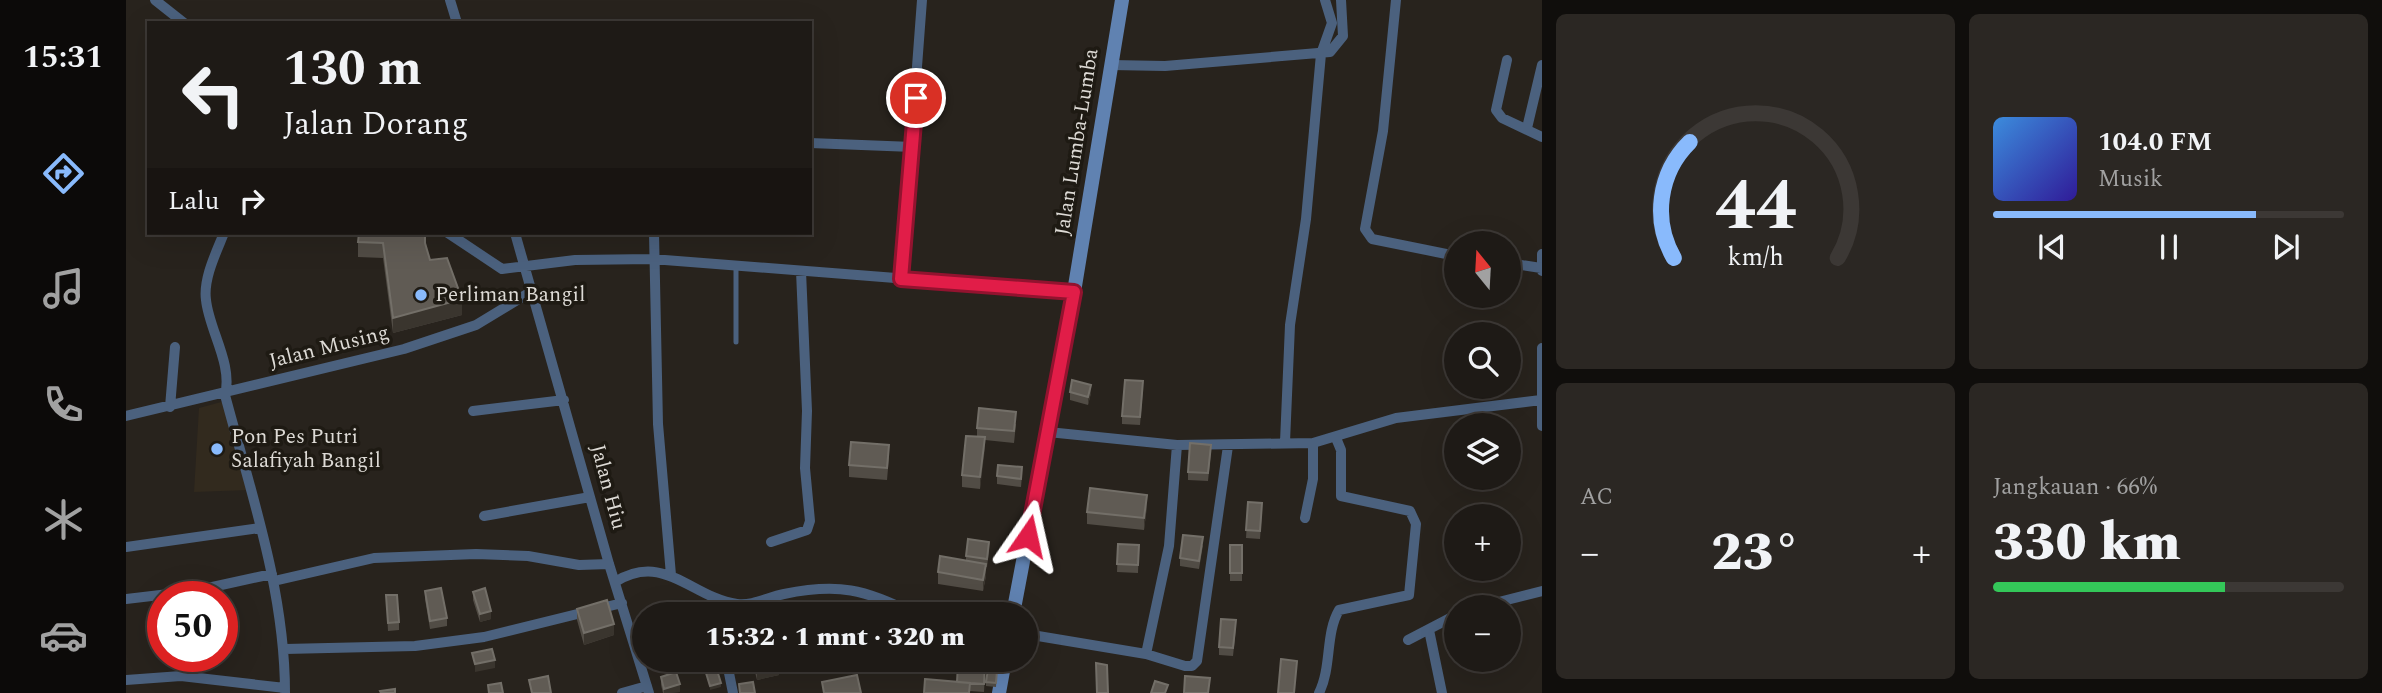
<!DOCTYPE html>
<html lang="id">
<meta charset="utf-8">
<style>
:root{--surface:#1e1a16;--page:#2b2723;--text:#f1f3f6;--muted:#a1a1a1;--line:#3c3835;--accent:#89bafc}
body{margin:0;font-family:Spectral,serif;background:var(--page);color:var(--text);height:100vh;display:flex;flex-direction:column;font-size:26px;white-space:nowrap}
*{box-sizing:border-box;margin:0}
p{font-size:23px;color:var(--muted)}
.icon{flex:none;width:38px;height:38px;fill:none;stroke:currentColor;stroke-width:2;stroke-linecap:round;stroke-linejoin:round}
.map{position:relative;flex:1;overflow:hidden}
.side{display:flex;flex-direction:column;gap:14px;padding:14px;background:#100e0c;width:840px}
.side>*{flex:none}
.top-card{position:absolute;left:21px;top:21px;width:665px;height:214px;border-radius:0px;box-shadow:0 7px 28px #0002,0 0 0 2px var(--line);background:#1e1a16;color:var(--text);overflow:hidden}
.needle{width:46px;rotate:342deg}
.controls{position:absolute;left:1318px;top:231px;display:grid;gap:14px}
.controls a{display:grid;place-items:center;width:77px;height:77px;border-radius:50%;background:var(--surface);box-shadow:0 7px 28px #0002,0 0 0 2px var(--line);font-size:35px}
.speed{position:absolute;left:21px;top:581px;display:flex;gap:14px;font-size:35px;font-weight:700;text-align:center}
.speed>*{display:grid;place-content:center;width:91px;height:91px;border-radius:50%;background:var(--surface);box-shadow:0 7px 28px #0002,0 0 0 2px var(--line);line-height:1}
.speed .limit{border:10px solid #d22;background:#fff;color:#111}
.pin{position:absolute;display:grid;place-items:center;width:60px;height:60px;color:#fff;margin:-30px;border:4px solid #fff;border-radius:50%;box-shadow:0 2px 7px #0007}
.me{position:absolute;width:77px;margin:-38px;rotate:11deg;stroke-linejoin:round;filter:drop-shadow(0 0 5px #0008)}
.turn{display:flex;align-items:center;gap:24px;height:147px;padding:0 21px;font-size:32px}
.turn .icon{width:91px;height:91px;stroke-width:2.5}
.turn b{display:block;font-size:49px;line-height:60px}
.then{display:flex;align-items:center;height:66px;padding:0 21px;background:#0003;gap:14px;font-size:26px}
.big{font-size:52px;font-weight:800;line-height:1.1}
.side .tile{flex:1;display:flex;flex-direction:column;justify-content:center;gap:10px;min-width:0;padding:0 24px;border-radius:10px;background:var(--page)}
.side .dial{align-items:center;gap:0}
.dial svg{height:182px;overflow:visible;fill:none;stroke:var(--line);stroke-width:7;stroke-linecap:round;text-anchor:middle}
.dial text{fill:var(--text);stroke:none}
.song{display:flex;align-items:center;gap:21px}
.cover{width:84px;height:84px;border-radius:10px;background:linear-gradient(135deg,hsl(210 70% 55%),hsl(250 70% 35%))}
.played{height:7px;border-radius:4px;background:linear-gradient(90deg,var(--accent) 75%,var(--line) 75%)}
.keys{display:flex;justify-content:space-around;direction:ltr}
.heat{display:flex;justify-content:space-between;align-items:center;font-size:38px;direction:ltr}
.charge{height:10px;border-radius:5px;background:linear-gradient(90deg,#34c759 66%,var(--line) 0)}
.side .tiles{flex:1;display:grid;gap:14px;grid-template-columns:repeat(2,1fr)}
.trip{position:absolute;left:506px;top:602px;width:406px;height:70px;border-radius:35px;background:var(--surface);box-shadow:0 7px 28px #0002,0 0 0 2px var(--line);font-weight:800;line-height:70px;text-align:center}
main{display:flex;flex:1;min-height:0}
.tab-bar{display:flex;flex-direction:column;width:126px;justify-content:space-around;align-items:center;background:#0c0a09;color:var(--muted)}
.tab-bar .icon{width:49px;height:49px}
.tab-bar .selected{color:var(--accent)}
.tab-bar b{font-size:32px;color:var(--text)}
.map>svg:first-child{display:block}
.built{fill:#322a1e}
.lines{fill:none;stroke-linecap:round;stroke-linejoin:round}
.service{stroke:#4b617e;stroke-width:5}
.minor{stroke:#4b617e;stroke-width:10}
.secondary{stroke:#6082b1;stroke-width:14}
.wall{fill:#514c45}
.shaded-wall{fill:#3a352e}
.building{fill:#605b54;stroke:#736f68;stroke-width:2}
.route-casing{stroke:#92132f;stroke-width:18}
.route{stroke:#e11d48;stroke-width:12}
.poi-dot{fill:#89bafc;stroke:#1e1a13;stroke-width:2.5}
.labels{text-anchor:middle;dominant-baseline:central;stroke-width:7;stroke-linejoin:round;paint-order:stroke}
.street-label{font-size:21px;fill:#dddad5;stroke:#1e1a13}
.poi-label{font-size:21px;fill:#dddad5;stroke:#1e1a13;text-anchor:start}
</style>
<main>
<nav class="tab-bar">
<b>15:31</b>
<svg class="icon selected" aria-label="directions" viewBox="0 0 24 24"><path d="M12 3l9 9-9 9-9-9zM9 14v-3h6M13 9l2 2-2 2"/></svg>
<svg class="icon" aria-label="music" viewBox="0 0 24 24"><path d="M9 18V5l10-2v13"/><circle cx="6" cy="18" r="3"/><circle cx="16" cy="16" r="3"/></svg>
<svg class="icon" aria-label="phone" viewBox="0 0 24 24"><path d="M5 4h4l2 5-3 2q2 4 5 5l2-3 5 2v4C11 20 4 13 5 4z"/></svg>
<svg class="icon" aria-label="climate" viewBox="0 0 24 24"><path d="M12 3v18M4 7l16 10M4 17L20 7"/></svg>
<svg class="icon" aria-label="car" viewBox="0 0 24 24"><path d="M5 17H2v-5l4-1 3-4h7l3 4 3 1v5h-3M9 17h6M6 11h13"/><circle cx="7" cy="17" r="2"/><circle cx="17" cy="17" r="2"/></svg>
</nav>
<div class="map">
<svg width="1416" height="693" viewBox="0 0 1416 693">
<rect width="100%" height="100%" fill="#28231d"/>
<path class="built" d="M99,401L123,490L68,492L73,408Z"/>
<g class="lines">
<path class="service" d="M610,342V266"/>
<path class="minor" d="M29,0L58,23
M324,0L331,23
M1270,0L1257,131L1239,229L1246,239L1330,256
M1381,60L1370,110L1376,118L1416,137
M985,65L1039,66L1204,52L1217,36L1215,0
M1401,128L1416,65
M684,143L787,147
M98,233C90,253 77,279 80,300C83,330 107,364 99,395C125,493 159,591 159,693
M322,233L376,269L449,260L526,259L948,292
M389,233L483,564L523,693
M528,233L532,424L545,575
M1416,254V271
M1382,263L1415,268
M775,280L796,0
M1416,348V426
M44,407L49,347
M347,411L438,400
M0,416L278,349L350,325L406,291
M922,432L1051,445L1187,443L1270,418L1415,400
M1159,442L1164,325L1180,219L1195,54L1206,23L1199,0
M358,516L464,497
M1179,518L1187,479V443
M645,542L681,530L684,521L679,468L681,411L675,271
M0,547L134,528
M148,581L248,558L350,554L402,556L453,565L483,564
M489,582C538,551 566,598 611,604C627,606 642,597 658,594C712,583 739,589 788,614
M0,599L68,591L146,574
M1353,607L1416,591
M1303,630L1316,693
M900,634L1020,654L1059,666H1066L1071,661L1102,446
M1282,640L1330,615
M159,649L289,646L358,637L496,603
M1020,654L1043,546L1051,445
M602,668L607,693
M0,680L55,676L159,688
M496,693L521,686
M1193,693C1206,667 1199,634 1213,610L1283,595L1290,524L1284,511L1215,496V450L1210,438"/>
<path class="secondary" d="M887,614L948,292L996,0
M873,693L879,660"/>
</g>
<path class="wall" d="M232,242L299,243L304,260L336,315L267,333L257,258L232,257Z
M1017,389L1014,425L996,424V416Z
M944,392L965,393L962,405L944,400Z
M890,424L888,443L859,440L854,489L836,487V475L851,437V428Z
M1085,452L1082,481L1062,480V472Z
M763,457L761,480L723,477V465Z
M896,475L895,487L871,484V476Z
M1122,502L1136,511L1134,539L1120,538Z
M1021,506L1018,530L961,524V512Z
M992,544L1013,545L1012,573L991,572Z
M1077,545L1073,569L1054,566V558Z
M1104,545H1116V581H1104Z
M863,550L861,567H860V576L857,591L812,584V572L840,561V556Z
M299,591L321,618V626L304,629L299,599Z
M347,592L365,619L354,622L347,600Z
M260,595L273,622V630L262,631Z
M451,609L488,635L458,645L451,620Z
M1110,628L1107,656L1093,655V647Z
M626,660H651L653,675L631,680Z
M793,660H819L818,667L793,664Z
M871,670L870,687L860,686V682Z
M859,673L858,692L844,691V693L831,682Z
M535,677L554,692L537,693L535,685Z"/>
<path class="shaded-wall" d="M336,299V315L267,333V318Z
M965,385V393L962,405V397Z
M859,437V449L854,489V477Z
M1021,495V506L1018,530V518Z
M860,564V576L857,591V580Z
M365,611V619L354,622V614Z
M488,624V635L458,645V633Z
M369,660V668L349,672V664Z
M653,667V675L631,680V672Z
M595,683V687L584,690V686Z
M554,684V692L538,693V689Z"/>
<path class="building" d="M233,233H299V243L304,260L321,258L336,299L267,318L257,243L232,242Z
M946,380L965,385L962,397L944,392Z
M999,380L1017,381L1014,417L996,416Z
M853,408L890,412L888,431L851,428Z
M840,436L859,437L854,477L836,475Z
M725,442L763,445L761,468L723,465Z
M1064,443L1085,445L1082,473L1062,472Z
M872,465L896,467L895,479L871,476Z
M964,488L1021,495L1018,518L961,512Z
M1122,502L1136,503L1134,531L1120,530Z
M1057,535L1077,537L1073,561L1054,558Z
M842,539L863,542L861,559L840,556Z
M992,544L1013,545L1012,565L991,564Z
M1104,545H1116V573H1104Z
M814,556L860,564L857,580L812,572Z
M315,588L321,618L304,621L299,591Z
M359,588L365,611L354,614L347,592Z
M260,595H271L273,622L262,623Z
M481,600L488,624L458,633L451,609Z
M580,603L583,614H571L569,605Z
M1095,619L1110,620L1107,648L1093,647Z
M366,649L369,660L349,664L346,653Z
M1155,659L1171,661L1168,693H1152Z
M628,660H651L653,667L631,672Z
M832,663L859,665L858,684L831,682Z
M970,663L981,665L982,693H971Z
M862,669L871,670L870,683L860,682Z
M591,670L595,683L584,686L580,673Z
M550,672L554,684L538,689L535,677Z
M731,675L735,693H698L696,682Z
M422,676L425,693H406L403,680Z
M1059,676L1084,678L1082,693H1058Z
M799,679L844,683L843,693H798Z
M1029,681L1042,685L1039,693H1025Z
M627,682L629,693H614L613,684Z
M375,683L377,693H363L362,685Z
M269,689V693H255L254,691Z"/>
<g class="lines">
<g class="route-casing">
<path id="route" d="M790,98L775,279L948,292L902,536"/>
</g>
<use href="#route" class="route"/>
</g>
<g class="poi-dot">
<circle cx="295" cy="295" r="7"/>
<circle cx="91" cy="449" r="7"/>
</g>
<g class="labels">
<g class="street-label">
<text transform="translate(951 142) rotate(-81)">Jalan Lumba-Lumba</text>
<text transform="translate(203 347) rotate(-14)">Jalan Musing</text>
<text transform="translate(482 487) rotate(75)">Jalan Hiu</text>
</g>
<g class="poi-label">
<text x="309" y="295">Perliman Bangil</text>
<text x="105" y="437">Pon Pes Putri<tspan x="105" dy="24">Salafiyah Bangil</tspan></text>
</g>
</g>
</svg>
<div class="controls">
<a><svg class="needle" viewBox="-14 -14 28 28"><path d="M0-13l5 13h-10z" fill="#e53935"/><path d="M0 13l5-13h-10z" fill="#a1a1a1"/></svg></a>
<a><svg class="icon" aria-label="search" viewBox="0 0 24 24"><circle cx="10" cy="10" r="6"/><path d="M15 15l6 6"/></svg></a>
<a><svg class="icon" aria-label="layers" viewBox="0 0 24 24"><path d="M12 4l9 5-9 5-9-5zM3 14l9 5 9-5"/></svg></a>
<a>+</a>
<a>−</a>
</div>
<div class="speed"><div class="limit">50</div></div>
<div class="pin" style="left:790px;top:98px;background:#d93025"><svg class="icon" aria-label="arrive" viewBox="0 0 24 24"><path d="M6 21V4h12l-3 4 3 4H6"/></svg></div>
<svg class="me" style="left:902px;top:536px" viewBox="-20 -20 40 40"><path d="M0-17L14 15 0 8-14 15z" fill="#e11d48" stroke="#fff" stroke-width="4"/></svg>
<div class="trip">15:32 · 1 mnt · 320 m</div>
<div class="top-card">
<div class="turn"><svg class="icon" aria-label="left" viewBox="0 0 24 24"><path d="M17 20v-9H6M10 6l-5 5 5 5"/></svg><div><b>130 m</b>Jalan Dorang</div></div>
<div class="then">Lalu<svg class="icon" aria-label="right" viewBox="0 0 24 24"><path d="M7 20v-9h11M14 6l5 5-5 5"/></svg></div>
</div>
</div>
<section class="side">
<div class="tiles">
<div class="tile dial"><svg viewBox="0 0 100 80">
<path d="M14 69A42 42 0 1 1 86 69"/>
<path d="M14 69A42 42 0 0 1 21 18" stroke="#89bafc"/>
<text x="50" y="56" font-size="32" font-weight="700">44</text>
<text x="50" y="72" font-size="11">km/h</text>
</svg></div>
<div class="tile">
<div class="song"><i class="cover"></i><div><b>104.0 FM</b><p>Musik</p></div></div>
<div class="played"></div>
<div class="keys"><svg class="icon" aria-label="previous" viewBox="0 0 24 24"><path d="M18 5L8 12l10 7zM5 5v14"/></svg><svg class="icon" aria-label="pause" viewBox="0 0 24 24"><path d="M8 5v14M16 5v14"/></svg><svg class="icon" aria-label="next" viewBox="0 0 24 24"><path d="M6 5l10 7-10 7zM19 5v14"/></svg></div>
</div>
<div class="tile"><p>AC</p>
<div class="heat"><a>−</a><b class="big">23°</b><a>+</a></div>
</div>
<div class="tile"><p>Jangkauan · 66%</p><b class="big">330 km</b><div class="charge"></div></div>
</div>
</section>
</main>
